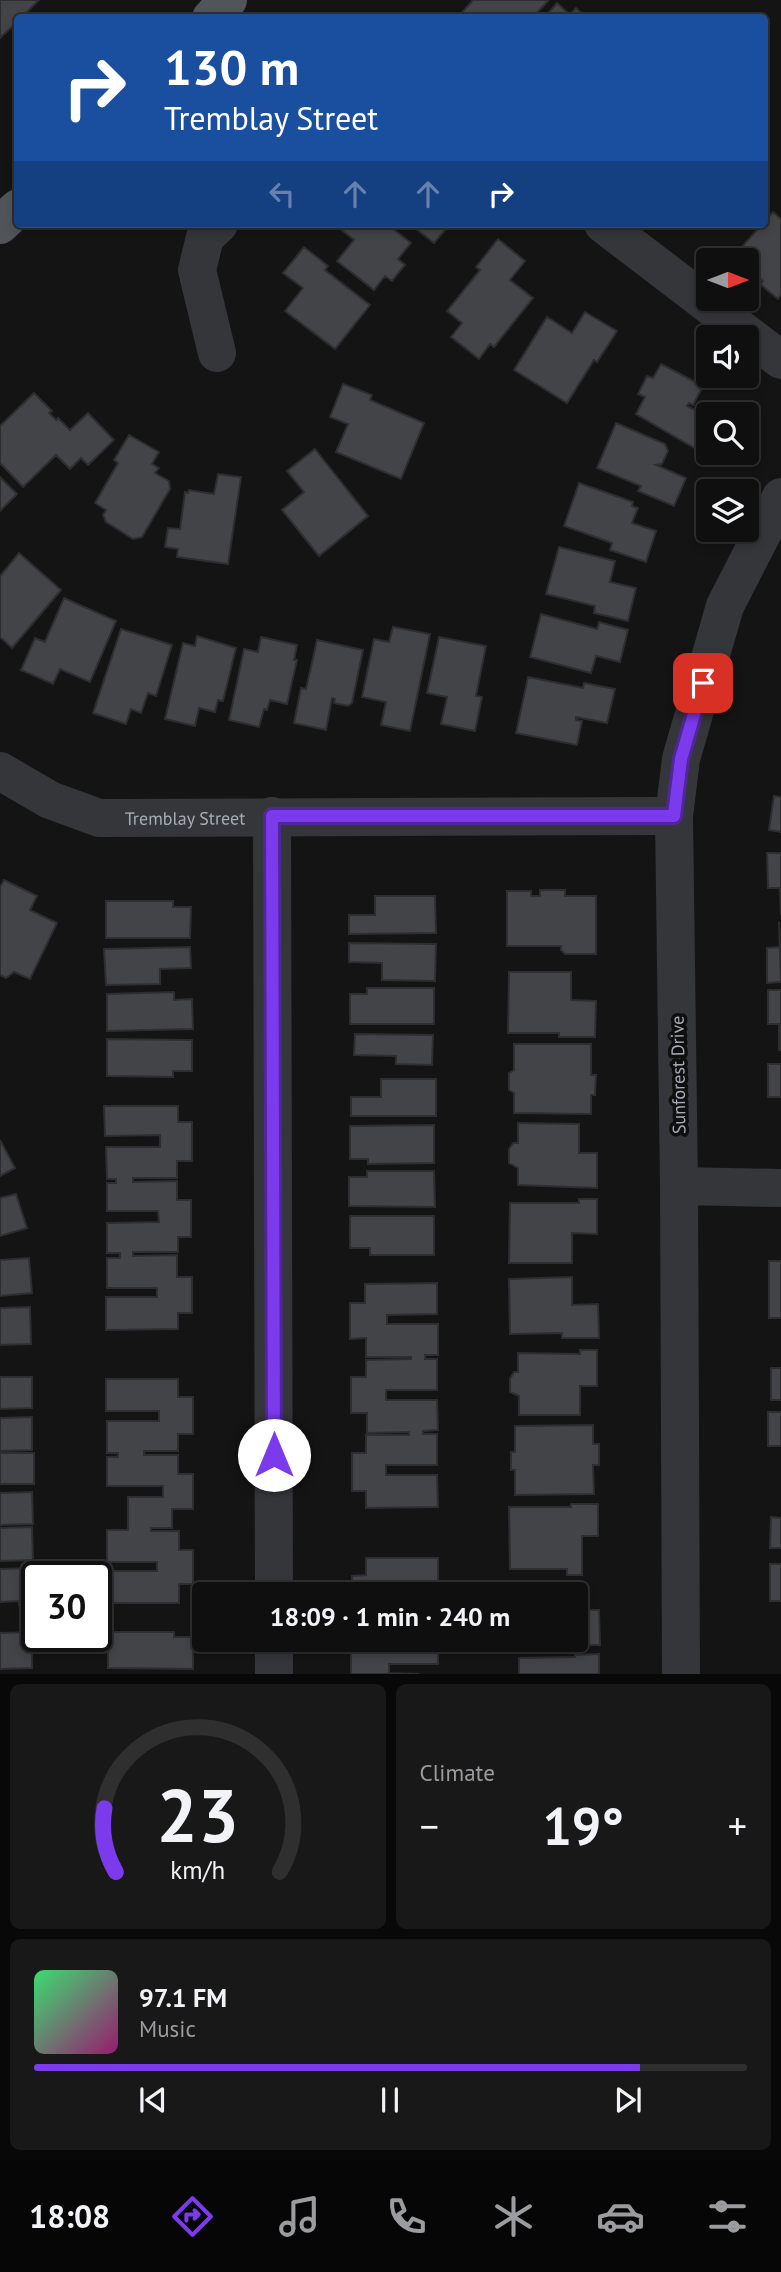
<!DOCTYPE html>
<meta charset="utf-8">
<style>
:root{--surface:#0f0f10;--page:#181819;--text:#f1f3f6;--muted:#9b9c9f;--line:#2f2f30;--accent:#7c3aed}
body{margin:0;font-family:"PT Sans",sans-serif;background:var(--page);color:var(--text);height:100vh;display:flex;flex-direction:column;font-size:26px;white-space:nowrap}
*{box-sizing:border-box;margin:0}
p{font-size:23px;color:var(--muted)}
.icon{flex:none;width:38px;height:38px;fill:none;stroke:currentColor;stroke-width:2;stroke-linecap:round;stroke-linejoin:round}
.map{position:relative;height:1674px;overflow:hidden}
.details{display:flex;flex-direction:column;gap:10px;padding:10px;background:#080809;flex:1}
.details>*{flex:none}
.hud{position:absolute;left:14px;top:14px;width:754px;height:214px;border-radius:7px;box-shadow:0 4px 10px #0003,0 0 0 2px var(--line);background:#1a4fa0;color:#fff;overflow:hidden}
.needle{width:46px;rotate:90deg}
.tools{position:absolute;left:696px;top:248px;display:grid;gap:14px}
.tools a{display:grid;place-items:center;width:63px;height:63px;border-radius:7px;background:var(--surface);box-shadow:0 4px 10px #0003,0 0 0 2px var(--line);font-size:35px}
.speed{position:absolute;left:21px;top:1561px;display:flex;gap:14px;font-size:35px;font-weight:700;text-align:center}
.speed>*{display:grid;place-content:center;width:91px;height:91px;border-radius:50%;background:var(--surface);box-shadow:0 4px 10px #0003,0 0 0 2px var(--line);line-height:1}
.speed .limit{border:4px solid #111;border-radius:10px;background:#fff;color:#111}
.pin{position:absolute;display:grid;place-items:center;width:60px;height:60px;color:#fff;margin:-30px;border-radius:14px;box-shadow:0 4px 10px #0006}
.me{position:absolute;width:77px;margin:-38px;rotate:0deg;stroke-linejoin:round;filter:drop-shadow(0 0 5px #0008)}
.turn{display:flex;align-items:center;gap:24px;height:147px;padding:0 35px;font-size:32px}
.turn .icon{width:91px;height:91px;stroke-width:2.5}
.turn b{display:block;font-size:49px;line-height:60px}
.lanes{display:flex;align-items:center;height:66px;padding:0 35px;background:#0003;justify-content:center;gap:35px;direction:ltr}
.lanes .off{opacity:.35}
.big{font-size:52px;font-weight:700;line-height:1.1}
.details .widget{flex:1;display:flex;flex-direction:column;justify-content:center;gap:10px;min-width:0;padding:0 24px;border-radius:10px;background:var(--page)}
.details .dial{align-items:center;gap:0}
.dial svg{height:182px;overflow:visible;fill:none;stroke:var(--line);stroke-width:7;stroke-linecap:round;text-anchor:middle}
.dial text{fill:var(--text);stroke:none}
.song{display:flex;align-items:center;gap:21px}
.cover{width:84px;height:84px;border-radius:10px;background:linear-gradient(135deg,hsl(140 70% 55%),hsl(320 70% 35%))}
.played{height:7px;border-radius:4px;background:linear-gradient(90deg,var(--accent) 85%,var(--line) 85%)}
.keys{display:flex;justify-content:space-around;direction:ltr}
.heat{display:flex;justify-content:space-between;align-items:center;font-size:38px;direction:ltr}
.details .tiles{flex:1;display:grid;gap:10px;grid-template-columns:1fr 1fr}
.widget:last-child{grid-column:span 2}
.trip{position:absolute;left:192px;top:1582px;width:396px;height:70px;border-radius:7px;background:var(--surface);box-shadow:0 4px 10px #0003,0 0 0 2px var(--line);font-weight:700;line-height:70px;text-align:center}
.dock{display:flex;height:112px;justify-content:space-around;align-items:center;background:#060606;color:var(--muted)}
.dock .icon{width:49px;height:49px}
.dock .selected{color:var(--accent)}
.dock b{font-size:32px;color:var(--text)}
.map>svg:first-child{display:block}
.building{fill:#434448;stroke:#2e2e31;stroke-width:2}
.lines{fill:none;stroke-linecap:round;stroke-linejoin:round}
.minor{stroke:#35363a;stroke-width:38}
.major{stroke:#515459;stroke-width:38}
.route-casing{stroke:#51269a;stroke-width:18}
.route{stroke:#7c3aed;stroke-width:12}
.labels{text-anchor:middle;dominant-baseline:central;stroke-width:7;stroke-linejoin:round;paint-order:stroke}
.street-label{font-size:18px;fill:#a6adb5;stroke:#0f0f10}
</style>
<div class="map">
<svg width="781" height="1674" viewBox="0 0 781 1674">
<rect width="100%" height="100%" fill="#141415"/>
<path class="building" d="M0,0H39L21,18H18V21L0,38Z
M473,0H546L548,1L532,18H457Z
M557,3L570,15L576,8L586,18H544Z
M773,212L781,219V294L778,299L760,284L763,281L747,268V261H739L734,256L762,224H765V221Z
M334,224H387L411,243L398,259L405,265L392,281L385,276L374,290L337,261L354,240Z
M410,224H450L434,243Z
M498,239L525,261L510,280L533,298L494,347L490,344L479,359L451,337L462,323L447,311L480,270L476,267Z
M304,247L328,266L325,270L370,305L335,349L285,311L303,288L283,273Z
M585,312L617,331L597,362L594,360L567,403L514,370L547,317L572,333Z
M661,364L703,386L693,405L689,403L687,406L709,417V429L698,450L636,414L645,397L638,394L647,376L653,378Z
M343,384L372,395L370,400L424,423L401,479L336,452L348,424L330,417Z
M34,393L52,411L49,413L56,420L58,418L70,430L88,413L114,440L88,465L81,458L70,469L56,455L23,487L0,463V426Z
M616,423L665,444L668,451L662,464L656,465L686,478L674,506L638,491L641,486L597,468Z
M129,435L159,452L152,464L159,468L155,473L169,481L170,489L142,537L133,539L106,522L103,515L106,510L95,503L118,463L114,460Z
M315,449L368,516L319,556L282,510L304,492L287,471Z
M218,474L241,477L228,564L177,557L178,549L165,547L168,528L180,529L185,492L188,493L189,490L214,494Z
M0,477L17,494L0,511Z
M579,483L633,502L632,506L638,508L632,523L656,531L646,562L610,550L612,543L564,526Z
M559,547L615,561L610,582L636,588L628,621L594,613L595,606L546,594Z
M19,553L61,590L12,648L0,637V576Z
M64,598L116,621L90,682L60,669L53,684L21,670L35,638L45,642Z
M541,614L597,629L599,622L628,630L620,662L596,656L591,673L530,657Z
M393,627L430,634L410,731L381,725L386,702L362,697L374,639L389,642Z
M121,629L172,645L156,696L148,693L141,713L131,709L126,724L93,713Z
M197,636L236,648L223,701L218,700L215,712L199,708L195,726L165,719L183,643L195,646Z
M261,637L297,645L294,660H297L287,704L270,700L267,710L264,709L259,727L229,720L244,649L258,652Z
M439,637L486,646L476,696L482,697L475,731L441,724L447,697L427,693Z
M317,640L363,650L352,703L348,706L334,703L335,699L332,698L326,730L294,723L301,688L306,689Z
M528,677L583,688L584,683L615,689L607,723L576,717V720L582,721L577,745L516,733Z
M774,796L781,797V832L769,830Z
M767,853H781V915L780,888H768Z
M4,880L37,896L30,910L57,923L30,979L14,972L6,978L0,975V887Z
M540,890H565V896H596V954H565L561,950V946H507V891H531V896H540Z
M375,896H435L436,933L349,934V915H375Z
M106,901H173V907H191L190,938H106Z
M779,922L781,982L767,983V948L780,947Z
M349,943L436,944L435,981L382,980V963L349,962Z
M190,947L191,968L160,969V984L106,985L104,949Z
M509,972H571V1000L596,1001L595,1037H559V1033H508Z
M367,988H434V1024H350V994H367Z
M768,990H781V1050H779V1024H768Z
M174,992V1000L192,999L193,1029L107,1031V994Z
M355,1034L433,1035L432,1065L396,1064V1056L354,1055Z
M107,1039L192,1040V1071H173V1077L107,1076Z
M514,1044H591V1075H596L595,1095H591V1114L514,1113V1093L509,1090V1073L514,1070Z
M768,1064H781V1097H768Z
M381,1079H436V1116H351V1097H381Z
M104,1106H178V1122H192V1161H177V1178H133V1182L177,1181V1200H191V1237H178V1252H133V1256L177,1255V1277H192V1313H178V1329L106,1330V1297H157V1288H107V1258H120V1253H107V1223L159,1222L158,1211H107V1183H116V1179H107L106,1147H160V1135L105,1136Z
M518,1123L579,1124V1153H597V1188L518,1185V1168L509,1163V1149L513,1143H518Z
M434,1125V1163L368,1164V1159H350V1126Z
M0,1140L15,1168L0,1176Z
M367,1171H434L435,1207L349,1206V1177H367Z
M16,1194L27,1228L0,1236V1198Z
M579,1199H597V1234L572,1233V1263H509L510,1203H579Z
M350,1216H434V1255H370V1248H350Z
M29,1258L32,1293L0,1296V1260Z
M769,1261H781V1318H769Z
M572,1277V1305L598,1304L599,1338H562V1333L510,1334L509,1279Z
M437,1283V1314L387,1315V1324H438V1355H425V1359H437V1390H386V1400H437L438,1430L423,1431V1434H437V1465H386V1475H437L438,1507L366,1508V1491H352V1453H366V1435H409V1432L367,1433V1413H351V1377H366V1360L411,1359V1357H366V1338L350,1339V1303H365V1284Z
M30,1307L31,1344L0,1345V1308Z
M580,1350H597V1386H580V1415H519V1396L510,1392V1379L514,1372H518V1353L580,1354Z
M771,1368H781V1400H771Z
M0,1377H32V1408L0,1409Z
M106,1379H178V1397H193V1434H178V1451H144V1455H178V1474H193V1509H172V1528H151V1531H179V1550H193V1584H179V1603H107V1571H157V1562H107V1530H128V1497H163V1486H107V1457H118V1453H107V1421H159V1411H106Z
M768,1412H781V1446H768Z
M32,1417V1450L0,1451V1418Z
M593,1425V1444H599V1465H593L594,1494L515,1495V1470H511V1452H515V1426Z
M0,1453H34V1484H0Z
M32,1492L33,1524L0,1525V1493Z
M571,1504H598V1536H582V1575H567V1569H510L509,1507H571Z
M771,1517L781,1518V1548H770Z
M32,1527L33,1560L0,1561V1528Z
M366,1558H438V1587L385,1588V1594H352V1576L366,1575Z
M770,1564H781V1601H770Z
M34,1568L35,1605H19V1601L0,1602V1569Z
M572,1581L573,1594H511L510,1582Z
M576,1610H599L600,1645H563V1640H576Z
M32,1632V1668L0,1669V1633Z
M108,1632H174V1637H193V1669L108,1668Z
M367,1640H438V1664H389V1673L419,1674H351V1650H367Z
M599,1654V1674H519V1658L575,1657V1655Z"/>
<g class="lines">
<g class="minor">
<path d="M603,224L781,360"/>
<path d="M217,353L197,270L205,237L219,224"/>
<path id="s1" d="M0,771L50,800L99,818L674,816"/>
<path d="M272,816L274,1594"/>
<path d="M679,1186L781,1188"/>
<path d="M274,1640V1674"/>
<path d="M681,1674L679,1186L674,816L681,759L725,606L781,497"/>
</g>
<path class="major" d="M211,18L228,0
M0,225L18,208"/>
</g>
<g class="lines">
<g class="route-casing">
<path id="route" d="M274,1455L272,816H674L681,759L703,683"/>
</g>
<use href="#route" class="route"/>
</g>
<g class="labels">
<g class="street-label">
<text stroke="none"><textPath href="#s1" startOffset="196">Tremblay Street</textPath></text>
<text transform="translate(678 1075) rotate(-91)">Sunforest Drive</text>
</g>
</g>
</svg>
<div class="tools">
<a><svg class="needle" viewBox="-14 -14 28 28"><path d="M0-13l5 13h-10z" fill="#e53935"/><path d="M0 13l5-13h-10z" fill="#9b9c9f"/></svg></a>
<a><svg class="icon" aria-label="sound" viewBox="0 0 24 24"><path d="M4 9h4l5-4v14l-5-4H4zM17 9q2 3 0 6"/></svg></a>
<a><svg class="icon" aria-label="search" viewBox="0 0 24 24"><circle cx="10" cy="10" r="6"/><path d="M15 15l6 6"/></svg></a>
<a><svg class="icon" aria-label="layers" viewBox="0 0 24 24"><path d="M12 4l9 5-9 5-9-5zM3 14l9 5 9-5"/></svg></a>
</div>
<div class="speed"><div class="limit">30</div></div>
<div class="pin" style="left:703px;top:683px;background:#d93025"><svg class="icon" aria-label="arrive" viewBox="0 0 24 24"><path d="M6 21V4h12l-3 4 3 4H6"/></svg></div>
<svg class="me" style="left:274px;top:1455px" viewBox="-20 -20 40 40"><circle r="19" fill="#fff"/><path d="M0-13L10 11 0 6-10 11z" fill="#7c3aed"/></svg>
<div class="trip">18:09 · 1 min · 240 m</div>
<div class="hud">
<div class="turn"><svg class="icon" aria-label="right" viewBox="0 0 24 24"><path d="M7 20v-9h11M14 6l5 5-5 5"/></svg><div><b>130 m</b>Tremblay Street</div></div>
<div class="lanes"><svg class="icon off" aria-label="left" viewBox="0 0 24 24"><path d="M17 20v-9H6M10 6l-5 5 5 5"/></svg><svg class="icon off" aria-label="ahead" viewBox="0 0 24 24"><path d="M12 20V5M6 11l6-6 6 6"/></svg><svg class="icon off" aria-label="ahead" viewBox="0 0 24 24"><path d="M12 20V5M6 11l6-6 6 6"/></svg><svg class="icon" aria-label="right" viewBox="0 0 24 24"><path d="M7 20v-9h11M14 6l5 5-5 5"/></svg></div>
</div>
</div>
<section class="details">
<div class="tiles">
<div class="widget dial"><svg viewBox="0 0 100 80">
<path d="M14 69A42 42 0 1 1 86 69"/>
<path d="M14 69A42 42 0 0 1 9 41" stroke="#7c3aed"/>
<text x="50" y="56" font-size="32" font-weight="700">23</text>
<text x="50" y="72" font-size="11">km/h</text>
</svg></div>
<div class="widget"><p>Climate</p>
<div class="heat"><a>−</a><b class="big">19°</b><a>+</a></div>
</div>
<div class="widget">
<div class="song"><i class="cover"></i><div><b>97.1 FM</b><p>Music</p></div></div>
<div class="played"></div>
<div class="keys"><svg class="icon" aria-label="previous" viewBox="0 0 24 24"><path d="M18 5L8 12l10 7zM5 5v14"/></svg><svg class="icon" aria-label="pause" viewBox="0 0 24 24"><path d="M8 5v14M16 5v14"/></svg><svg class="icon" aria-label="next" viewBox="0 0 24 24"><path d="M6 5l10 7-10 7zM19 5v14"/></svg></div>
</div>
</div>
</section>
<nav class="dock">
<b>18:08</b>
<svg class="icon selected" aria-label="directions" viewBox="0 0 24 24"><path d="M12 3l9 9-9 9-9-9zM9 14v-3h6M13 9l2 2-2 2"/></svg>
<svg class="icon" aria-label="music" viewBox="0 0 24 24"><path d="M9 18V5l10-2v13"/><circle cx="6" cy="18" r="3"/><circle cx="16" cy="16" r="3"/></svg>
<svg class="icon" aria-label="phone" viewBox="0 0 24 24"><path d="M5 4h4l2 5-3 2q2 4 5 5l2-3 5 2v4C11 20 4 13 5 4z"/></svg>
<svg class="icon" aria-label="climate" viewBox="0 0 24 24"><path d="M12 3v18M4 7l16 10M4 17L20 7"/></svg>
<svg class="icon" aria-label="car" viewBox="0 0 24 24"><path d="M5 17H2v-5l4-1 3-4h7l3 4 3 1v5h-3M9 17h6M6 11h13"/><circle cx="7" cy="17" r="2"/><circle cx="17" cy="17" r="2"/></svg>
<svg class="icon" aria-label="filters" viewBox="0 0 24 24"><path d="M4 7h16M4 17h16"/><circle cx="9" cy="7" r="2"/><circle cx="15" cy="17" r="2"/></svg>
</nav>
